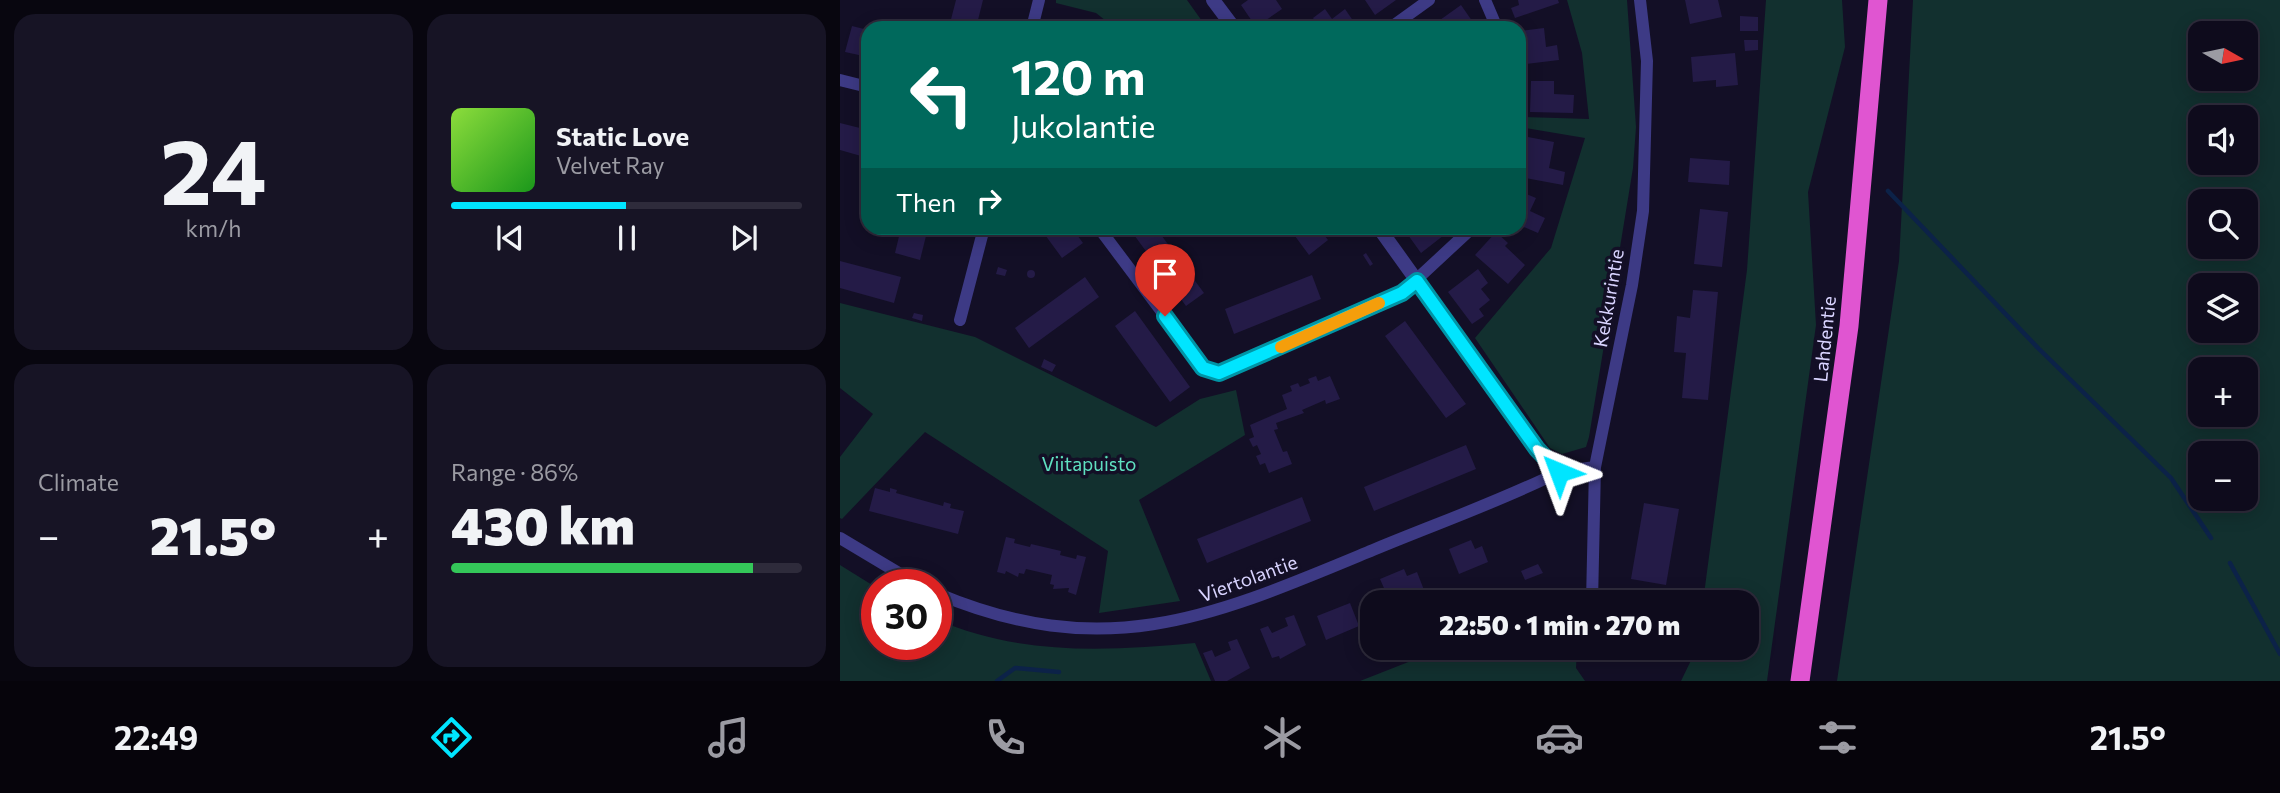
<!DOCTYPE html>
<meta charset="utf-8">
<style>
:root{--surface:#0e0b1c;--page:#171425;--text:#f1f3f6;--muted:#9b9ba3;--line:#2e2b3b;--accent:#00e5ff}
body{margin:0;font-family:Commissioner,sans-serif;background:var(--page);color:var(--text);height:100vh;display:flex;flex-direction:column;font-size:26px;white-space:nowrap}
*{box-sizing:border-box;margin:0}
p{font-size:23px;color:var(--muted)}
.icon{flex:none;width:38px;height:38px;fill:none;stroke:currentColor;stroke-width:2;stroke-linecap:round;stroke-linejoin:round}
.map{position:relative;flex:1;overflow:hidden}
.panel{display:flex;flex-direction:column;gap:14px;padding:14px;background:#08060f;width:840px}
.panel>*{flex:none}
.banner{position:absolute;left:21px;top:21px;width:665px;height:214px;border-radius:21px;box-shadow:0 4px 18px #0003,0 0 0 2px var(--line);background:#00695c;color:#fff;overflow:hidden}
.needle{width:46px;rotate:99deg}
.controls{position:absolute;left:1348px;top:21px;display:grid;gap:14px}
.controls a{display:grid;place-items:center;width:70px;height:70px;border-radius:14px;background:var(--surface);box-shadow:0 4px 18px #0003,0 0 0 2px var(--line);font-size:35px}
.speed{position:absolute;left:21px;top:569px;display:flex;gap:14px;font-size:35px;font-weight:700;text-align:center}
.speed>*{display:grid;place-content:center;width:91px;height:91px;border-radius:50%;background:var(--surface);box-shadow:0 4px 18px #0003,0 0 0 2px var(--line);line-height:1}
.speed .limit{border:10px solid #d22;background:#fff;color:#111}
.pin{position:absolute;display:grid;place-items:center;width:60px;height:60px;color:#fff;margin:-72px -30px;border-radius:50% 50% 50% 0;rotate:-45deg;box-shadow:0 0 7px #0007}
.pin .icon{rotate:45deg}
.me{position:absolute;width:77px;margin:-38px;rotate:316deg;stroke-linejoin:round;filter:drop-shadow(0 0 5px #0008)}
.turn{display:flex;align-items:center;gap:24px;height:147px;padding:0 35px;font-size:32px}
.turn .icon{width:91px;height:91px;stroke-width:2.5}
.turn b{display:block;font-size:49px;line-height:60px}
.then{display:flex;align-items:center;height:66px;padding:0 35px;background:#0003;gap:14px;font-size:26px}
.big{font-size:52px;font-weight:800;line-height:1.1}
.panel .tile{flex:1;display:flex;flex-direction:column;justify-content:center;gap:10px;min-width:0;padding:0 24px;border-radius:21px;background:var(--page)}
.panel .dial{align-items:center;gap:0}
.dial b{font-size:91px;line-height:1}
.song{display:flex;align-items:center;gap:21px}
.cover{width:84px;height:84px;border-radius:10px;background:linear-gradient(135deg,hsl(90 70% 55%),hsl(120 70% 35%))}
.played{height:7px;border-radius:4px;background:linear-gradient(90deg,var(--accent) 50%,var(--line) 50%)}
.keys{display:flex;justify-content:space-around;direction:ltr}
.heat{display:flex;justify-content:space-between;align-items:center;font-size:38px;direction:ltr}
.charge{height:10px;border-radius:5px;background:linear-gradient(90deg,#34c759 86%,var(--line) 0)}
.panel .tiles{flex:1;display:grid;gap:14px;grid-template-columns:repeat(2,1fr)}
.trip{position:absolute;left:520px;top:590px;width:399px;height:70px;border-radius:21px;background:var(--surface);box-shadow:0 4px 18px #0003,0 0 0 2px var(--line);font-weight:800;line-height:70px;text-align:center}
.dock{display:flex;height:112px;justify-content:space-around;align-items:center;background:#06040b;color:var(--muted)}
.dock .icon{width:49px;height:49px}
.dock .selected{color:var(--accent)}
.dock b{font-size:32px;color:var(--text)}
main{display:flex;flex:1;min-height:0}
.map>svg:first-child{display:block}
.green{fill:#12302f;fill-rule:evenodd}
.lines{fill:none;stroke-linecap:round;stroke-linejoin:round}
.stream{stroke:#0c2248;stroke-width:4.5}
.building{fill:#241b47}
.minor{stroke:#3d3a85;stroke-width:12}
.tertiary{stroke:#3d3a85;stroke-width:14}
.trunk{stroke:#e055d1;stroke-width:19}
.route-casing{stroke:#0095a6;stroke-width:18}
.route{stroke:#00e5ff;stroke-width:12}
.slow{stroke:#f59e0b;stroke-width:12}
.labels{text-anchor:middle;dominant-baseline:central;stroke-width:7;stroke-linejoin:round;paint-order:stroke}
.street-label{font-size:19px;fill:#d9d4ff;stroke:#130f26}
.park-label{font-size:19px;fill:#5fe0c0;stroke:#130f26}
</style>
<main>
<section class="panel">
<div class="tiles">
<div class="tile dial"><b>24</b><p>km/h</p></div>
<div class="tile">
<div class="song"><i class="cover"></i><div><b>Static Love</b><p>Velvet Ray</p></div></div>
<div class="played"></div>
<div class="keys"><svg class="icon" aria-label="previous" viewBox="0 0 24 24"><path d="M18 5L8 12l10 7zM5 5v14"/></svg><svg class="icon" aria-label="pause" viewBox="0 0 24 24"><path d="M8 5v14M16 5v14"/></svg><svg class="icon" aria-label="next" viewBox="0 0 24 24"><path d="M6 5l10 7-10 7zM19 5v14"/></svg></div>
</div>
<div class="tile"><p>Climate</p>
<div class="heat"><a>−</a><b class="big">21.5°</b><a>+</a></div>
</div>
<div class="tile"><p>Range · 86%</p><b class="big">430 km</b><div class="charge"></div></div>
</div>
</section>
<div class="map">
<svg width="1440" height="681" viewBox="0 0 1440 681">
<rect width="100%" height="100%" fill="#130f26"/>
<path class="green" d="M216,0H347L367,28H275L256,13L216,3Z
M727,0H787L796,127L793,168L749,437L746,447L722,454L710,448L635,338L711,248L745,138L680,127L681,117L749,119L742,53Z
M926,0H1002L1005,47L968,192L976,325L927,681H841L857,648H906V602H863L907,270Z
M1073,0H1440V681H997L1059,261ZM1360,33H1405V79H1360ZM1405,117V163H1360V117ZM1405,201V247H1360V201ZM1360,285H1405V331H1360ZM1360,369H1405V415H1360ZM1360,453H1405V499H1360Z
M0,303L135,337L316,427L360,399L396,390L405,435L299,500L340,601L259,613L268,551L85,432L2,519L0,518V457L33,414L0,388Z
M0,565L37,588V644H96V619C179,656 267,651 355,643L371,681H0Z
M604,648H737L736,668L745,681H520Z"/>
<g class="lines">
<path class="stream" d="M1048,191L1198,348L1331,478L1371,538
M1390,563L1440,654
M157,681L175,668L219,672"/>
</g>
<path class="building" d="M116,0H143L136,28L109,27Z
M408,0H436L442,9L416,27L401,5Z
M525,0H556L535,15Z
M678,0H718L719,3L675,18L671,8L679,5Z
M845,0H878L882,17L850,24Z
M621,5L637,28H613L611,25L595,28L593,25Z
M485,9L492,19L505,9L518,28H480L473,18Z
M900,16L918,17V31H900Z
M12,26L28,30V57L5,52Z
M704,28L706,47L717,45L719,60L686,64L681,31Z
M904,40H918V50L905,51Z
M895,53L898,85L876,87V80L853,82L851,57Z
M691,81H714V94L734,95L733,113L690,112Z
M0,123L28,130V158L0,150Z
M688,137L714,142L709,168L725,172L723,185L680,177Z
M850,158L890,161L889,185L848,182Z
M679,191L696,198L690,211L705,218L698,233L679,225Z
M860,209L888,212L882,267L854,264Z
M61,228H88L80,260L55,253Z
M200,228H232L243,243L222,258Z
M289,228H316L364,293L346,306Z
M449,228H479L488,240L469,255Z
M563,228H605L608,232L581,253Z
M656,232L668,243L665,246L685,265L668,284L635,255Z
M526,253L533,264L530,266L523,255Z
M0,261L61,277L54,303L0,288Z
M158,267L167,270L165,276L156,274Z
M638,269L648,283L641,289L650,300L639,309L644,316L632,324L608,292Z
M187 274a4 4 0 1 1 8 0a4 4 0 1 1-8 0Z
M472,275L481,299L394,334L385,309Z
M245,277L259,297L189,348L175,328Z
M853,290L878,292L868,400L842,398L846,353L834,352L837,316L850,318Z
M295,311L350,387L330,402L275,326Z
M74,313L83,315L82,321L72,318Z
M565,321L626,404L606,418L545,336Z
M204,359L216,365L212,372L201,367Z
M476,376L478,381L490,376L500,399L486,404L485,400L462,410L464,413L436,423L438,429L434,430L443,452L447,451L452,464L429,473L425,463L420,465L416,456L421,454L417,445L413,447L409,439L414,437L410,425L447,409L442,395L452,391L450,386L458,383L460,387L470,383L468,379Z
M626,445L636,469L534,511L524,487Z
M35,488L50,492V488L57,490L56,493L103,506L104,502L111,504L110,508L124,511L118,534L29,511Z
M462,497L471,521L367,563L357,539Z
M804,503L839,509L826,585L791,579Z
M166,537L175,539L174,543L190,547L191,544L221,551L220,555L236,559L237,555L246,557L236,595L228,592L229,588L213,589L214,585L210,584L212,575L186,569L184,574L179,573L178,577L166,571L165,574L157,572Z
M631,540L635,549L642,546L648,562L619,574L609,549Z
M698,564L703,573L685,580L681,571Z
M564,569L567,576L577,572L584,590L550,602L540,579Z
M510,603L519,626L486,640L477,616Z
M454,615L466,645L440,659L439,656L432,658L420,629L428,626L432,633L448,626L445,618Z
M397,639L410,668L387,681H375L363,653L372,650L375,657L391,650L388,642Z"/>
<g class="lines">
<path class="minor" d="M645,0L657,28
M192,28L199,0
M550,28L589,0
M0,80L28,87
M259,228L364,368L379,373L562,293L632,228
M577,281L697,449L719,472
M120,320L144,228
M0,538L77,584
M96,593C267,665 374,616 533,550C595,524 659,502 719,472L755,467
M752,602L755,467L792,285L803,211L807,61L800,0"/>
<path class="tertiary" d="M373,0L394,28
M539,228L577,281"/>
<path class="trunk" d="M960,681L1009,326L1038,0"/>
</g>
<g class="lines">
<g class="route-casing">
<path id="route" d="M325,316L363,368L379,373L562,293L577,281L697,449L719,472"/>
</g>
<use href="#route" class="route"/>
<path class="slow" d="M441,347L539,303"/>
</g>
<g class="labels">
<g class="street-label">
<text transform="translate(768 298) rotate(-80)">Kekkurintie</text>
<text transform="translate(984 339) rotate(-84)">Lahdentie</text>
<text transform="translate(408 578) rotate(-20)">Viertolantie</text>
</g>
<g class="park-label">
<text x="249" y="463">Viitapuisto</text>
</g>
</g>
</svg>
<div class="controls">
<a><svg class="needle" viewBox="-14 -14 28 28"><path d="M0-13l5 13h-10z" fill="#e53935"/><path d="M0 13l5-13h-10z" fill="#9b9ba3"/></svg></a>
<a><svg class="icon" aria-label="sound" viewBox="0 0 24 24"><path d="M4 9h4l5-4v14l-5-4H4zM17 9q2 3 0 6"/></svg></a>
<a><svg class="icon" aria-label="search" viewBox="0 0 24 24"><circle cx="10" cy="10" r="6"/><path d="M15 15l6 6"/></svg></a>
<a><svg class="icon" aria-label="layers" viewBox="0 0 24 24"><path d="M12 4l9 5-9 5-9-5zM3 14l9 5 9-5"/></svg></a>
<a>+</a>
<a>−</a>
</div>
<div class="speed"><div class="limit">30</div></div>
<div class="pin" style="left:325px;top:316px;background:#d93025"><svg class="icon" aria-label="arrive" viewBox="0 0 24 24"><path d="M6 21V4h12l-3 4 3 4H6"/></svg></div>
<svg class="me" style="left:719px;top:472px" viewBox="-20 -20 40 40"><path d="M0-17L14 15 0 8-14 15z" fill="#00e5ff" stroke="#fff" stroke-width="4"/></svg>
<div class="trip">22:50 · 1 min · 270 m</div>
<div class="banner">
<div class="turn"><svg class="icon" aria-label="left" viewBox="0 0 24 24"><path d="M17 20v-9H6M10 6l-5 5 5 5"/></svg><div><b>120 m</b>Jukolantie</div></div>
<div class="then">Then<svg class="icon" aria-label="right" viewBox="0 0 24 24"><path d="M7 20v-9h11M14 6l5 5-5 5"/></svg></div>
</div>
</div>
</main>
<nav class="dock">
<b>22:49</b>
<svg class="icon selected" aria-label="directions" viewBox="0 0 24 24"><path d="M12 3l9 9-9 9-9-9zM9 14v-3h6M13 9l2 2-2 2"/></svg>
<svg class="icon" aria-label="music" viewBox="0 0 24 24"><path d="M9 18V5l10-2v13"/><circle cx="6" cy="18" r="3"/><circle cx="16" cy="16" r="3"/></svg>
<svg class="icon" aria-label="phone" viewBox="0 0 24 24"><path d="M5 4h4l2 5-3 2q2 4 5 5l2-3 5 2v4C11 20 4 13 5 4z"/></svg>
<svg class="icon" aria-label="climate" viewBox="0 0 24 24"><path d="M12 3v18M4 7l16 10M4 17L20 7"/></svg>
<svg class="icon" aria-label="car" viewBox="0 0 24 24"><path d="M5 17H2v-5l4-1 3-4h7l3 4 3 1v5h-3M9 17h6M6 11h13"/><circle cx="7" cy="17" r="2"/><circle cx="17" cy="17" r="2"/></svg>
<svg class="icon" aria-label="filters" viewBox="0 0 24 24"><path d="M4 7h16M4 17h16"/><circle cx="9" cy="7" r="2"/><circle cx="15" cy="17" r="2"/></svg>
<b>21.5°</b>
</nav>
